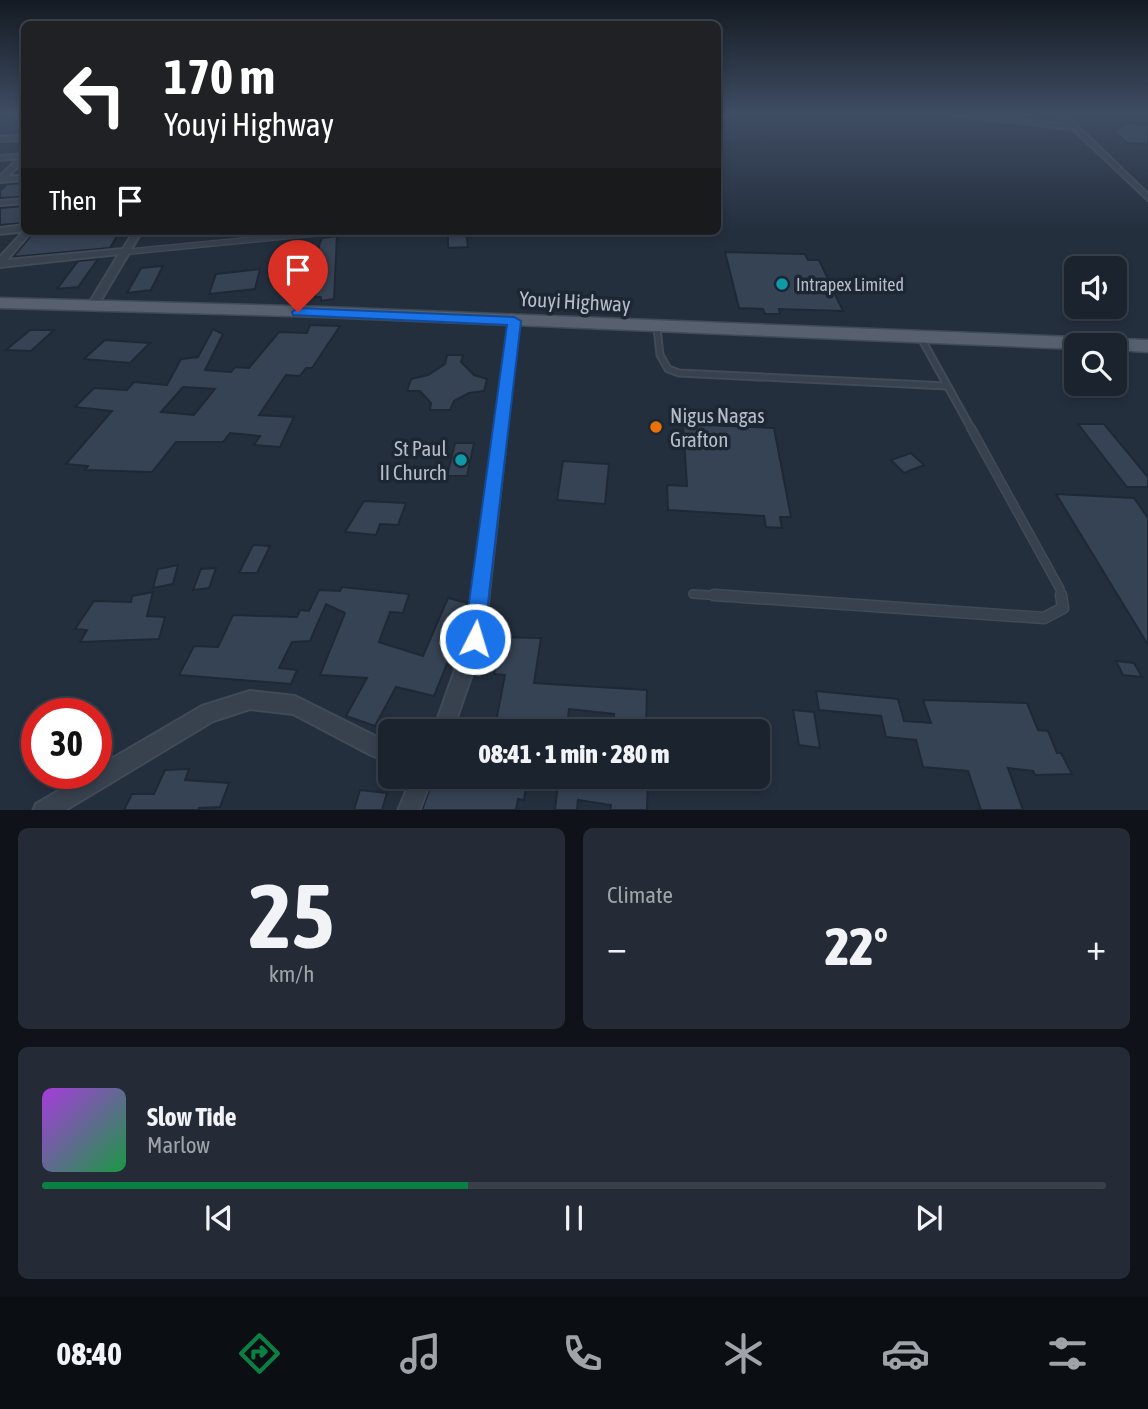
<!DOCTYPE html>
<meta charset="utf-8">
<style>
:root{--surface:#1b232e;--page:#242b36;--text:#f1f3f6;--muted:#a0a4aa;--line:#39404a;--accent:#0b8043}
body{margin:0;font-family:"Asap Condensed",sans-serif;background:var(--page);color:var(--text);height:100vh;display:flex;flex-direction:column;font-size:26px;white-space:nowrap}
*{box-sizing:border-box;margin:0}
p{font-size:23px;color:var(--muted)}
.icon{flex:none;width:38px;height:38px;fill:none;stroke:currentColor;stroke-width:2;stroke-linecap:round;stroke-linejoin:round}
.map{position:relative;height:810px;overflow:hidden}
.drawer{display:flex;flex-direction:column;gap:18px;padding:18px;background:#0f1319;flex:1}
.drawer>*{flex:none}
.guide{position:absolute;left:21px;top:21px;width:700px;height:214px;border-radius:10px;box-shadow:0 4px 10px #0003,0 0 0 2px var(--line);background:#202124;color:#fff;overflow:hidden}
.tools{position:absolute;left:1064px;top:256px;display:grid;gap:14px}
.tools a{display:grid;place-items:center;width:63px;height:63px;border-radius:10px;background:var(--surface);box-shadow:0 4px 10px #0003,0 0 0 2px var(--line);font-size:35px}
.speed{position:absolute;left:21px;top:698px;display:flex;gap:14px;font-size:35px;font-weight:700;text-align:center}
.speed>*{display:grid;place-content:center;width:91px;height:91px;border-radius:50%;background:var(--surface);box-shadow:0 4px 10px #0003,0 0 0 2px var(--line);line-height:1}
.speed .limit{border:10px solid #d22;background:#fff;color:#111}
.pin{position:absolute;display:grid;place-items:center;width:60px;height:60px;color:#fff;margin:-72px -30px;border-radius:50% 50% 50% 0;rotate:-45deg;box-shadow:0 0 7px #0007}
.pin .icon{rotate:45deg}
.me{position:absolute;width:77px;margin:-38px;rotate:5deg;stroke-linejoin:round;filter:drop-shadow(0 0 5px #0008)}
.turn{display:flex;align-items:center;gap:24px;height:147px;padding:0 28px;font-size:32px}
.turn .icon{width:91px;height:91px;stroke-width:2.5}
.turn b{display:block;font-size:49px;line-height:60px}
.then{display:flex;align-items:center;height:66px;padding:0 28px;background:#0003;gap:14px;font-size:26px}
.big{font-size:52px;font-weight:800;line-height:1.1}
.drawer .card{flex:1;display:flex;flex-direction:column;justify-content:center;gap:10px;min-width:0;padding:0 24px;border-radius:10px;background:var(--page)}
.drawer .dial{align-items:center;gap:0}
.dial b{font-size:91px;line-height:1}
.song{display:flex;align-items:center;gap:21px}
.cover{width:84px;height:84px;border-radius:10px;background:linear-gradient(135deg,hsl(280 70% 55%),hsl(140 70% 35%))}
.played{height:7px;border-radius:4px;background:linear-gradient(90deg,var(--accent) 40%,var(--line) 40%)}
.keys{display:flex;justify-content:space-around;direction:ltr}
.heat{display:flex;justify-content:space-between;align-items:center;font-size:38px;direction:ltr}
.drawer .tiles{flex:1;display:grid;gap:18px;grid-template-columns:1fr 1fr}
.card:last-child{grid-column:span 2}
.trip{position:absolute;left:378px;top:719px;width:392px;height:70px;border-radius:10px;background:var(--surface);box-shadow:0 4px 10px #0003,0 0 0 2px var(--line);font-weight:800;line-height:70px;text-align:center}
.tabs{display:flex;height:112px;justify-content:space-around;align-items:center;background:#0b0e12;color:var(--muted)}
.tabs .icon{width:49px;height:49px}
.tabs .on{color:var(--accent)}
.tabs b{font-size:32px;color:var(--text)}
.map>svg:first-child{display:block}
.building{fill:#364354;stroke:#1f2835;stroke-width:2;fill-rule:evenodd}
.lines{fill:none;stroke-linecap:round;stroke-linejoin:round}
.lane-far3-casing{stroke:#414a57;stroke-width:7}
.lane-far2-casing{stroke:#414a57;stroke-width:9}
.lane-far1-casing{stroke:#414a57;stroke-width:10}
.lane-casing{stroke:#414a57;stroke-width:13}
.street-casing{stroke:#414a57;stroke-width:4}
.primary-casing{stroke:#414a57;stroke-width:3}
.lane-far3{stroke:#38414e;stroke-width:4.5}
.lane-far2{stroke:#38414e;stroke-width:5}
.lane-far1{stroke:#38414e;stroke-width:7}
.lane{stroke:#38414e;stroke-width:10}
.street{fill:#38414e;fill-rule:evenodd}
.primary{fill:#56606e;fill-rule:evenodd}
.route{fill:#1a73e8;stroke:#114b97;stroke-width:2}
.culture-dot{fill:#0f9aa8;stroke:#1d2633;stroke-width:2.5}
.food-dot{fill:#e8710a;stroke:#1d2633;stroke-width:2.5}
.labels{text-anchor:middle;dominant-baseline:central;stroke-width:7;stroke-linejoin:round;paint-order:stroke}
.far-poi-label{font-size:18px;fill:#b4bcc9;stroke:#1d2633;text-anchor:start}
.street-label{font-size:21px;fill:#b4bcc9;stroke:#1d2633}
.poi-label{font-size:21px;fill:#b4bcc9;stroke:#1d2633;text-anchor:start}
</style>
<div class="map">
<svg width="1148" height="811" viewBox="0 0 1148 811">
<rect width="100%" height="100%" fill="#242f3e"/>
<path class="building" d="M1128,123L1148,125V144L1127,143L1113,131Z
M24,183V197L0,198V191L7,184Z
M24,206V223L0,225V208Z
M120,231L110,248L13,257L34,232Z
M448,231H466L468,247L448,248Z
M337,236L334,299L321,301V297H315L319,245L322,238Z
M725,252L805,254L808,260H819L843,311L779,309L780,314H765L763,309L739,308Z
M98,259L78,287L57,289L78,261Z
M163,266L151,290L127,293L141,268Z
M260,269L255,289L209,294L216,274Z
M310,325L340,326L312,368H306L300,376L286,375L259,415L294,417L280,447L254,445L260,436L230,433L223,442H176L152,472L85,470L88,466L66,464L112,411L75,407L94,388L127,390L134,382L167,385L181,359L198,357L213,329L223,334L205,370L231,372L235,367L249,368L279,332L307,333ZM183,387L215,389L194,415L161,412Z
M30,330H54L31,351L6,350Z
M105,340L150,343L130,363L84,359Z
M447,355H463L461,362L474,375L487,379L484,391L469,393L454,401L450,410H430L431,403L420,391H407L411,379L428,375L445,364Z
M683,424L774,428L791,517H780L782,528L766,527L764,516L668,510L667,485L687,486Z
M1078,424H1104L1148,477V487H1127Z
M455,443H474L467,476H447Z
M911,453L924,465L904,473L891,460Z
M563,461L609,464L605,504L557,500Z
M1056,494L1134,498L1148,518V645Z
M364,501L406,503L398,525L380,524L376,535L345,532Z
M253,545L270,546L257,573H239Z
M178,565L173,584L153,588L158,569Z
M216,568L209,588L193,590L201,569Z
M342,587L409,594L403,613L390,612L379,642L423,656L448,598L468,603L467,614L434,696L396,687L375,726L346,716L367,678L320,675L345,613L326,604L310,641L292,642L279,668L297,670L291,684L179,675L194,646L218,647L233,615L297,617L300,610L309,611L319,590L340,591Z
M153,592L147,616L165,617L159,639L80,642L87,630L75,629L94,601L131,602L132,596Z
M501,637L541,638L534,683L647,690L646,730L613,727L614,714L569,709L567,728L526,724L525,732H494L505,675L494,674Z
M1116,661L1134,663L1142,677L1123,675Z
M816,691L898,699L904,721L931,723L923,700L1027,703L1038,730L1048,731L1057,753H1061L1072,774L1035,775L1033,771L1008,768L1023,810H981L968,771L923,767L916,740L886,737L881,716L819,710Z
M793,710L814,712L820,748L799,745Z
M189,769L185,780L229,783L220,807L199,808L198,810H124L132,794H154L165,770Z
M434,777L471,786L473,777L527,781L524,800L518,799L516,810H422Z
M612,777H648L647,810H610L611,805L578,800L577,810H555L558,785L568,786L569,781L612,786Z
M360,790L387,793L382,810H354Z"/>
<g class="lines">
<g class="lane-far3-casing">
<path id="lane-far3" d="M125,252L341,231"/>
</g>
<g class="lane-far2-casing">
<path id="lane-far2" d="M657,328L660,355L668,369L679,373L947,386
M921,338L972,430"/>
</g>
<g class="lane-far1-casing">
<path id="lane-far1" d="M971,428L1060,589L1061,597
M693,594L739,597"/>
</g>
<g class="lane-casing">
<path id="lane" d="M714,595L1044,618L1063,608L1061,595"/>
</g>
<g class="street-casing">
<path id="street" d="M950,115H972L1068,125L1059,115H1066L1148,194V200L1073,129Z
M24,136V140L0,141V137Z
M24,154V161L8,176H24V180L0,182V176L19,158L0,160V156Z
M24,199V203L0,205V201Z
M24,225V231H32L7,260L123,249L134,231H142L98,305L93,308L88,305L119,254L0,267V257L24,231L0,234V228Z
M514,318L519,321L484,639L452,732H433L466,639L509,321Z
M250,691L295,696L377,737L390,736V756L376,757L369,754L293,714L250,709L213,721L64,811H33L36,804L87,774H96V768L202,706Z
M412,777H432L419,811H398Z"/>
</g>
<g class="primary-casing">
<path id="primary" d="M0,298L324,307L1148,340V352L1115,350V345H1076V349L324,317L0,308Z"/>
</g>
<use href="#lane-far3" class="lane-far3"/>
<use href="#lane-far2" class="lane-far2"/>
<use href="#lane-far1" class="lane-far1"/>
<use href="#lane" class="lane"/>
<use href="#street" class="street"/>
<use href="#primary" class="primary"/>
</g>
<linearGradient id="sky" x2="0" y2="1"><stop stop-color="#141a22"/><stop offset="0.5" stop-color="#3f4d63"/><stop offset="1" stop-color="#3f4d63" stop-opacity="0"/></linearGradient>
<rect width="1148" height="229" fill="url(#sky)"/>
<path class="route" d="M298,308L514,317L521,321L483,646L475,649L467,646L464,639L507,325L293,315L292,312Z"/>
<g class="culture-dot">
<circle cx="782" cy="284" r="7"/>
<circle cx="461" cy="460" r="7"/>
</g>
<circle class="food-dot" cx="656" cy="427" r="7"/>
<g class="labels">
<g class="far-poi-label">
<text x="796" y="284">Intrapex Limited</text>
</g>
<g class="street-label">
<text transform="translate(575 301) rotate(3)">Youyi Highway</text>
</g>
<g class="poi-label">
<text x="670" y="415">Nigus Nagas<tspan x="670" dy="24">Grafton</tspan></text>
<text x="447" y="448" text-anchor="end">St Paul<tspan x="447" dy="24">II Church</tspan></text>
</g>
</g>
</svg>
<div class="tools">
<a><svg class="icon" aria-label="sound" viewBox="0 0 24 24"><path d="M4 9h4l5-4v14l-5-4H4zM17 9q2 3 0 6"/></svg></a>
<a><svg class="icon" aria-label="search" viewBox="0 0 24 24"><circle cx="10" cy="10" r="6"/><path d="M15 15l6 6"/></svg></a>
</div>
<div class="speed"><div class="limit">30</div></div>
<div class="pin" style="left:298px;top:312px;background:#d93025"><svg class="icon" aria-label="arrive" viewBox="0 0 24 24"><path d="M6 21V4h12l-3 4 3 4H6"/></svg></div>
<svg class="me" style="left:475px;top:639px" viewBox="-20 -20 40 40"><circle r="17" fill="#1a73e8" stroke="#fff" stroke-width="3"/><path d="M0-11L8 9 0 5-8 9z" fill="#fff"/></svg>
<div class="trip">08:41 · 1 min · 280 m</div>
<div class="guide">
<div class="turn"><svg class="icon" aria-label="left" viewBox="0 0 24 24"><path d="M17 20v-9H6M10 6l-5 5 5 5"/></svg><div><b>170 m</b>Youyi Highway</div></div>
<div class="then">Then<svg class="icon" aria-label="arrive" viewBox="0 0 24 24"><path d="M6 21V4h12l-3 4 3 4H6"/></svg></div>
</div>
</div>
<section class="drawer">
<div class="tiles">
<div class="card dial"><b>25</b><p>km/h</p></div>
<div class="card"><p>Climate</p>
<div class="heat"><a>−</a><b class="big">22°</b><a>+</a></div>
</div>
<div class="card">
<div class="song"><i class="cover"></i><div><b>Slow Tide</b><p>Marlow</p></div></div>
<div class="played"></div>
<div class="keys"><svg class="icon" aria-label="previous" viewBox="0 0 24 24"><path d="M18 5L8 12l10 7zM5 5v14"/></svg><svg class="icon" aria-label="pause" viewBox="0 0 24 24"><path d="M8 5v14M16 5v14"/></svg><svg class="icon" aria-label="next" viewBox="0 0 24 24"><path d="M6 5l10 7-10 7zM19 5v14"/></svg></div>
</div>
</div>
</section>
<nav class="tabs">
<b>08:40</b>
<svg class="icon on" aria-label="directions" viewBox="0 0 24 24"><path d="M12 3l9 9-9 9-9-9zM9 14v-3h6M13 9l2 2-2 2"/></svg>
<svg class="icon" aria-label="music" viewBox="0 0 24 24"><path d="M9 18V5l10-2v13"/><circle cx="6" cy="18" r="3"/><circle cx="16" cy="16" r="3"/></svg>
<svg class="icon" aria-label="phone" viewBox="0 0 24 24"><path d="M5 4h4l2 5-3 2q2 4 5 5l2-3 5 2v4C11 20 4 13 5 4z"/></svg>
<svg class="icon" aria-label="climate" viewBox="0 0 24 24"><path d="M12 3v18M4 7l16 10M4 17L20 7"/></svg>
<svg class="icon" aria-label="car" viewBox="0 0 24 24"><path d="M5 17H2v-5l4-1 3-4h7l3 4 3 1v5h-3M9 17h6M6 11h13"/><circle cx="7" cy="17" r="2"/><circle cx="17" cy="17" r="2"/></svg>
<svg class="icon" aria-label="filters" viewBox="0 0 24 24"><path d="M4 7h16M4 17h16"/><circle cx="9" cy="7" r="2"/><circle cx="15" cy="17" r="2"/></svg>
</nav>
